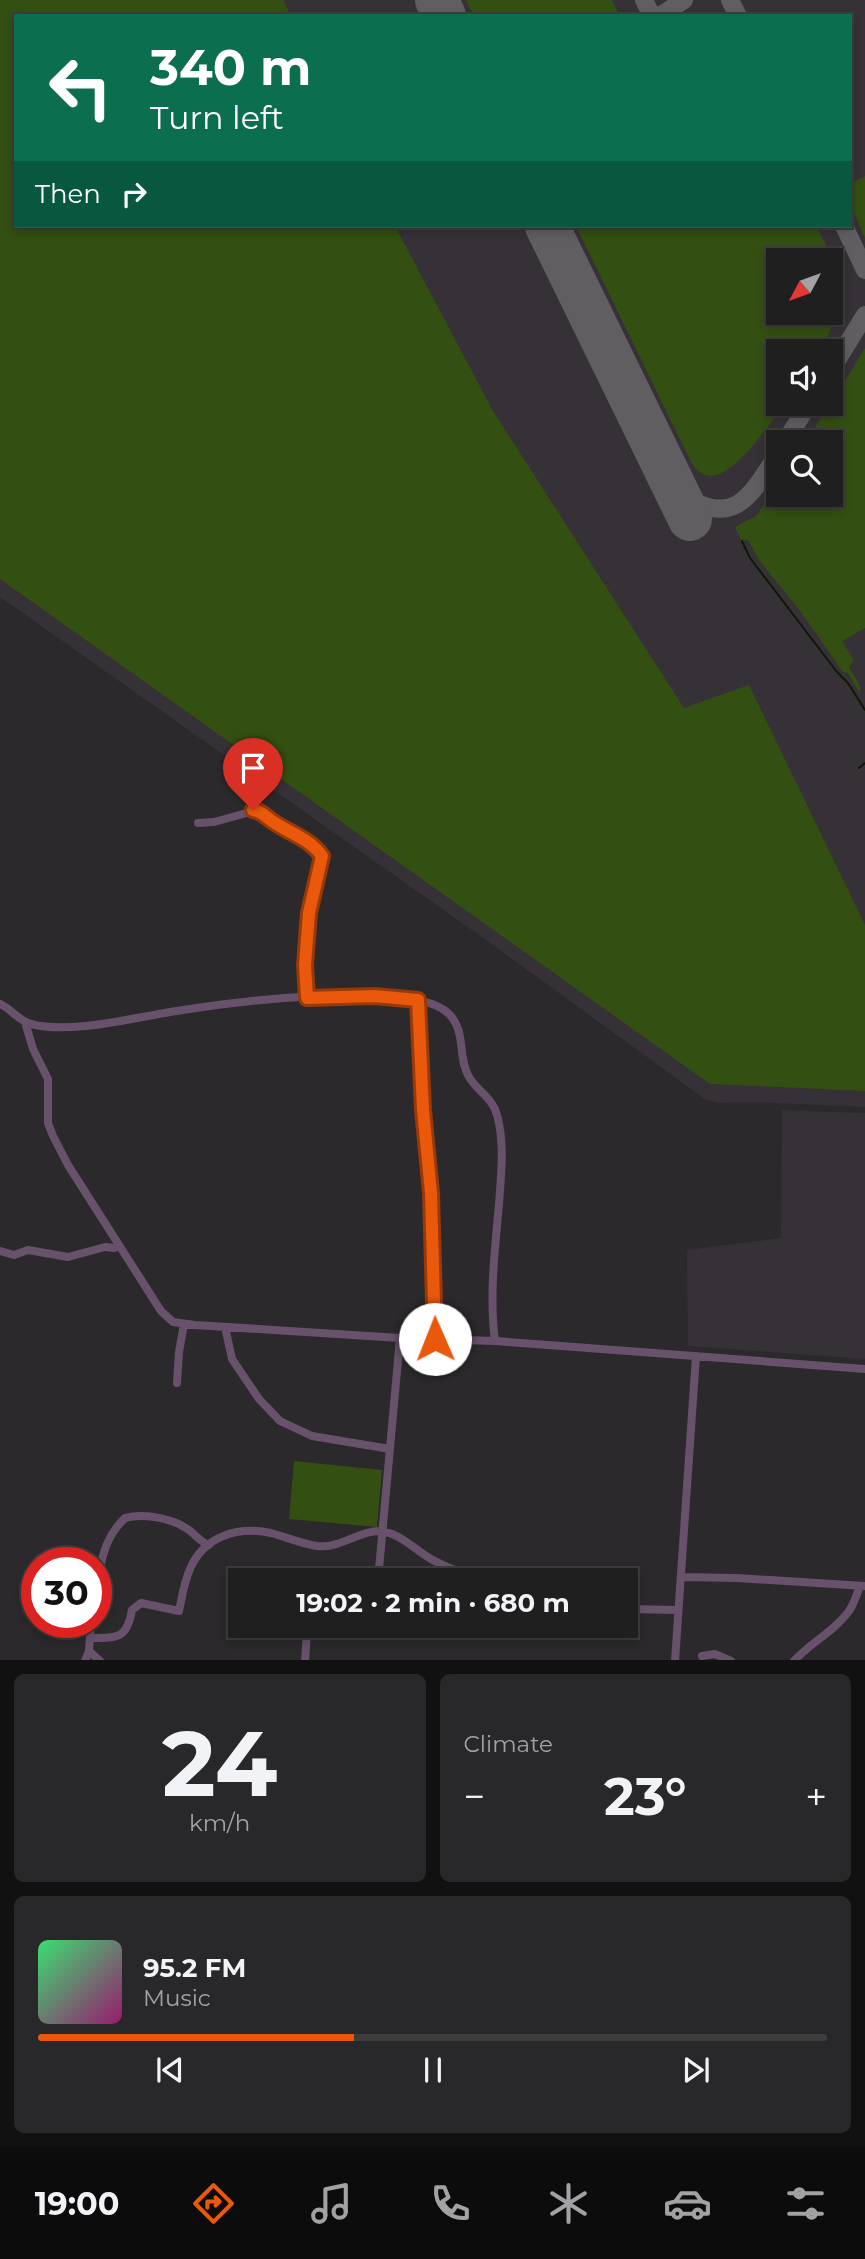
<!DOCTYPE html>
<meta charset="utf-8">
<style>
:root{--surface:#201f20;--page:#282729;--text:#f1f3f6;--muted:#a2a2a5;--line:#3d3d3e;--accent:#ea580c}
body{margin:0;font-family:Montserrat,sans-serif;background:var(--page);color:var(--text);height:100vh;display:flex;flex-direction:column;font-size:26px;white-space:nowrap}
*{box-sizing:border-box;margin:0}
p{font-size:23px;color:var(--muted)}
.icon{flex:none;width:38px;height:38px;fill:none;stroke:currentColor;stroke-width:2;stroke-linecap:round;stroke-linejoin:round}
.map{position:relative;height:1660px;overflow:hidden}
.drawer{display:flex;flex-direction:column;gap:14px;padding:14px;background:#121112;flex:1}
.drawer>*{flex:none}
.hud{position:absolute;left:14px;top:14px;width:838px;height:214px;border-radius:0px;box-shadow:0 4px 10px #0003,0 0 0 2px var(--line);background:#0b6e4f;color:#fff;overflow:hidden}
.needle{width:46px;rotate:229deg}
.controls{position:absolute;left:766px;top:248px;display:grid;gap:14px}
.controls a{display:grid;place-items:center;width:77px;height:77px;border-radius:0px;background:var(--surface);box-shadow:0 4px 10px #0003,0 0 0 2px var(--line);font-size:35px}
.speed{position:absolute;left:21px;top:1547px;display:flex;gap:14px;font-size:35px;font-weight:700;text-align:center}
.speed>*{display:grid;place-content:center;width:91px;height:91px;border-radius:50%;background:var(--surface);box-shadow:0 4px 10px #0003,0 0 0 2px var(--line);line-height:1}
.speed .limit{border:10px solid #d22;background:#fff;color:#111}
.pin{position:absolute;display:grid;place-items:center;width:60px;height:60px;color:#fff;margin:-72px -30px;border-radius:50% 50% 50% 0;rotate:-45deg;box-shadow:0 0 7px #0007}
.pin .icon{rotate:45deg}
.me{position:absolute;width:77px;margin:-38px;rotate:359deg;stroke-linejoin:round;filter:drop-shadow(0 0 5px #0008)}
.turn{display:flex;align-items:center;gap:24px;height:147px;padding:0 21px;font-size:32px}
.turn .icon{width:91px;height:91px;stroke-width:2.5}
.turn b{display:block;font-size:49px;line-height:60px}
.then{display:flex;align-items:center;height:66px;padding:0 21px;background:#0003;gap:14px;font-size:26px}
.big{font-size:52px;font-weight:700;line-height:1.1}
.drawer .tile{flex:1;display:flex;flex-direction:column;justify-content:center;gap:10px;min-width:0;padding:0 24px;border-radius:10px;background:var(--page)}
.drawer .dial{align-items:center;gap:0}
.dial b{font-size:91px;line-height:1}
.song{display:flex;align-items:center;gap:21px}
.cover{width:84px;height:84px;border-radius:10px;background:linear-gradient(135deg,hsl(140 70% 55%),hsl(320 70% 35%))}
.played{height:7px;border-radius:4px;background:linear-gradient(90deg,var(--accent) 40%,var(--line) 40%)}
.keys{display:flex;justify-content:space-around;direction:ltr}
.heat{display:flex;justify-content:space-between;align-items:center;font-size:38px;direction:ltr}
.drawer .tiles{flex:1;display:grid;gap:14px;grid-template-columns:1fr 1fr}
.tile:last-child{grid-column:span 2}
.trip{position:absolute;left:228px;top:1568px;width:410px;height:70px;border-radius:0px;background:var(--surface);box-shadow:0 4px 10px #0003,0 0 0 2px var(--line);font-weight:700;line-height:70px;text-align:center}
.menu{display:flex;height:112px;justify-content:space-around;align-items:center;background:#0d0c0d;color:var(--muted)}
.menu .icon{width:49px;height:49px}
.menu .on{color:var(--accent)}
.menu b{font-size:32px;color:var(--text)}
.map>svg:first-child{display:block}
.built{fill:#363137;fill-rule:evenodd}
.green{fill:#334f11;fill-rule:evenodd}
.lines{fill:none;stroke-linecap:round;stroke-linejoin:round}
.stream{stroke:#0d1903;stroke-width:2}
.taxiway{stroke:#605e60;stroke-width:18}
.runway{stroke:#605e60;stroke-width:44}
.minor{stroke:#67516b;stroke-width:8}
.route-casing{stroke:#983908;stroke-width:18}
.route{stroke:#ea580c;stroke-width:12}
</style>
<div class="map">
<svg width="865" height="1661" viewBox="0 0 865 1661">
<rect width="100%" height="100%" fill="#2b292b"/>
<path class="built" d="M0,0H865V1107L753,1102L717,1103L706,1100L486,940L0,597ZM16,16H850V226H16ZM779,261H831V313H779ZM779,352H831V404H779ZM779,443H831V495H779Z
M782,1110L865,1113V1359L688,1346L687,1250L781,1238Z"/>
<path class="green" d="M0,0H283L291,16H16V226H395L493,411L684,708L749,685L865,925V1091L710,1084L0,579Z
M466,0H612L620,16H474Z
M865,176V238L851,207V183Z
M576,226H816L826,245L844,298L821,352H779V404H784C770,423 732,483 705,475C699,473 696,468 692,464ZM779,261H831V313H779Z
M865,348V628L842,641L854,660L849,667L861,688L859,692L848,673L843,672L801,612L759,560L748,540L742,541L735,527L756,516L779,482V495H831V443H804L831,404Z
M294,1461L382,1470L377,1527L289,1519Z"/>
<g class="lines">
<path class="stream" d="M742,541L750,558L837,672L848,683L865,710
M859,768L865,763"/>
<path class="taxiway" d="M644,0L652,16
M730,0L738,16
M660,16L684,0
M844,226L865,270
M831,370L865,315
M784,443L809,404
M677,491C734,531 750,497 779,452"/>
<path class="runway" d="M437,0L444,16
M547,226L690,519"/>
<path class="minor" d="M198,823L214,822L257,810L279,825L297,834L320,854L321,862C310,908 303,950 307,998
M418,1000L423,1110L431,1193L435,1340
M0,1004C11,1009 19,1021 31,1024C72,1035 140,1016 183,1010C233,1002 412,979 448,1013C467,1031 457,1057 469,1077C477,1091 493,1098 497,1115C505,1143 501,1175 499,1204C495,1250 489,1295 495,1341
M25,1022L33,1049L48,1079V1123L53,1136L68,1165L161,1311L173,1322L195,1325L400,1338L495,1341L865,1369
M0,1251L14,1255L28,1250L68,1257L105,1247L114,1248L119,1246
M225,1327L232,1359L259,1399L280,1421L312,1436L390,1449
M177,1383L179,1352L184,1324
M682,1577L736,1578L865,1586
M378,1580L400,1338
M96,1586C102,1559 104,1538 125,1518C142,1513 171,1518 186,1528C195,1533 199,1542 209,1545
M625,1609L678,1610
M90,1638C118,1638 127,1639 132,1610L141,1603L179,1611C182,1597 184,1582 190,1569C204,1536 238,1526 271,1533C286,1537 302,1544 317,1546C339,1549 358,1531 379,1531C399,1532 415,1550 431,1559C446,1568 464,1573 480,1580
M89,1651L100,1661
M702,1656L715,1654L731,1661
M85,1661L89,1651L91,1622
M305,1661L307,1632C326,1635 345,1633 364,1636L367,1634L370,1626
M675,1661L696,1356
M794,1661C811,1642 835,1631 849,1611C854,1604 857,1594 860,1586"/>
</g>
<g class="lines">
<g class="route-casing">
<path id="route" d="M253,810C261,811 265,816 272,821C289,833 309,838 322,856L309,913L305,965L307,998L374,996L418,1000L423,1110L431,1193L435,1339"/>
</g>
<use href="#route" class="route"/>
</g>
</svg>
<div class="controls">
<a><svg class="needle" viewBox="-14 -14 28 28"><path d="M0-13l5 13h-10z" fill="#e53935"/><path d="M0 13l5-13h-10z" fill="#a2a2a5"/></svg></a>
<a><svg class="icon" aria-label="sound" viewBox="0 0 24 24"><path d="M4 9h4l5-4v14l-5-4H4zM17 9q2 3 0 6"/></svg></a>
<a><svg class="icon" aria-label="search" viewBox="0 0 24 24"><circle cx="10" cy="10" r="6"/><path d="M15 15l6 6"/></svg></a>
</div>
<div class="speed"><div class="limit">30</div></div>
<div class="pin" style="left:253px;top:810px;background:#d93025"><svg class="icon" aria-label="arrive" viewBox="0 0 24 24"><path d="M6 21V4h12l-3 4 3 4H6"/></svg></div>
<svg class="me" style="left:435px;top:1339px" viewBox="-20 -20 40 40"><circle r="19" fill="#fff"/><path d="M0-13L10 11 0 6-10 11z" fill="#ea580c"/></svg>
<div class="trip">19:02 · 2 min · 680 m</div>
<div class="hud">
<div class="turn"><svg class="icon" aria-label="left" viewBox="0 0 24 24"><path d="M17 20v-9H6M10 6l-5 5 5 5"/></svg><div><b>340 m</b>Turn left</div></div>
<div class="then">Then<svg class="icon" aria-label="right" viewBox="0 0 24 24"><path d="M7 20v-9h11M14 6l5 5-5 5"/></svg></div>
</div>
</div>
<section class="drawer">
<div class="tiles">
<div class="tile dial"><b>24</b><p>km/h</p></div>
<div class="tile"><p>Climate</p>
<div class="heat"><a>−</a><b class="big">23°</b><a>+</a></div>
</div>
<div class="tile">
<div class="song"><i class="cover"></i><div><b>95.2 FM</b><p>Music</p></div></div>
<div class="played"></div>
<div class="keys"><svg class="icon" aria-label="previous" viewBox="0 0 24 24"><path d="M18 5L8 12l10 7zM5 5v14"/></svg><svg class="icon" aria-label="pause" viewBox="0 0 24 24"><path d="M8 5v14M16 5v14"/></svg><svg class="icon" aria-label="next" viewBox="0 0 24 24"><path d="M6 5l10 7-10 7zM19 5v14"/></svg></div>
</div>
</div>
</section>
<nav class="menu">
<b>19:00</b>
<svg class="icon on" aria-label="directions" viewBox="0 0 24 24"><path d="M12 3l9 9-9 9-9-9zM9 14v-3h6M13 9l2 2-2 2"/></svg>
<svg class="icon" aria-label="music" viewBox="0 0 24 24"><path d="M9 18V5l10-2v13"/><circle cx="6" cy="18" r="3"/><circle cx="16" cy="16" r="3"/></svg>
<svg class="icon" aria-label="phone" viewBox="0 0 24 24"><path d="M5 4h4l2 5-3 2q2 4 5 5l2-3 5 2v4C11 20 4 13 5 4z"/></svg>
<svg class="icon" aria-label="climate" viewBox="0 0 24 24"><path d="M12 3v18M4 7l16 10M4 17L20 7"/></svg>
<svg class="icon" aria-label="car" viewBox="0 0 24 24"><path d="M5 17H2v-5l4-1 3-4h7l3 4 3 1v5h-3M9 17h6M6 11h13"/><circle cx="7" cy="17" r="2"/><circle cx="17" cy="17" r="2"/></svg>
<svg class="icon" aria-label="filters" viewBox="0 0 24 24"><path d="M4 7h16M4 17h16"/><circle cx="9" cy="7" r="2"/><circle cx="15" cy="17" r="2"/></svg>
</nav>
